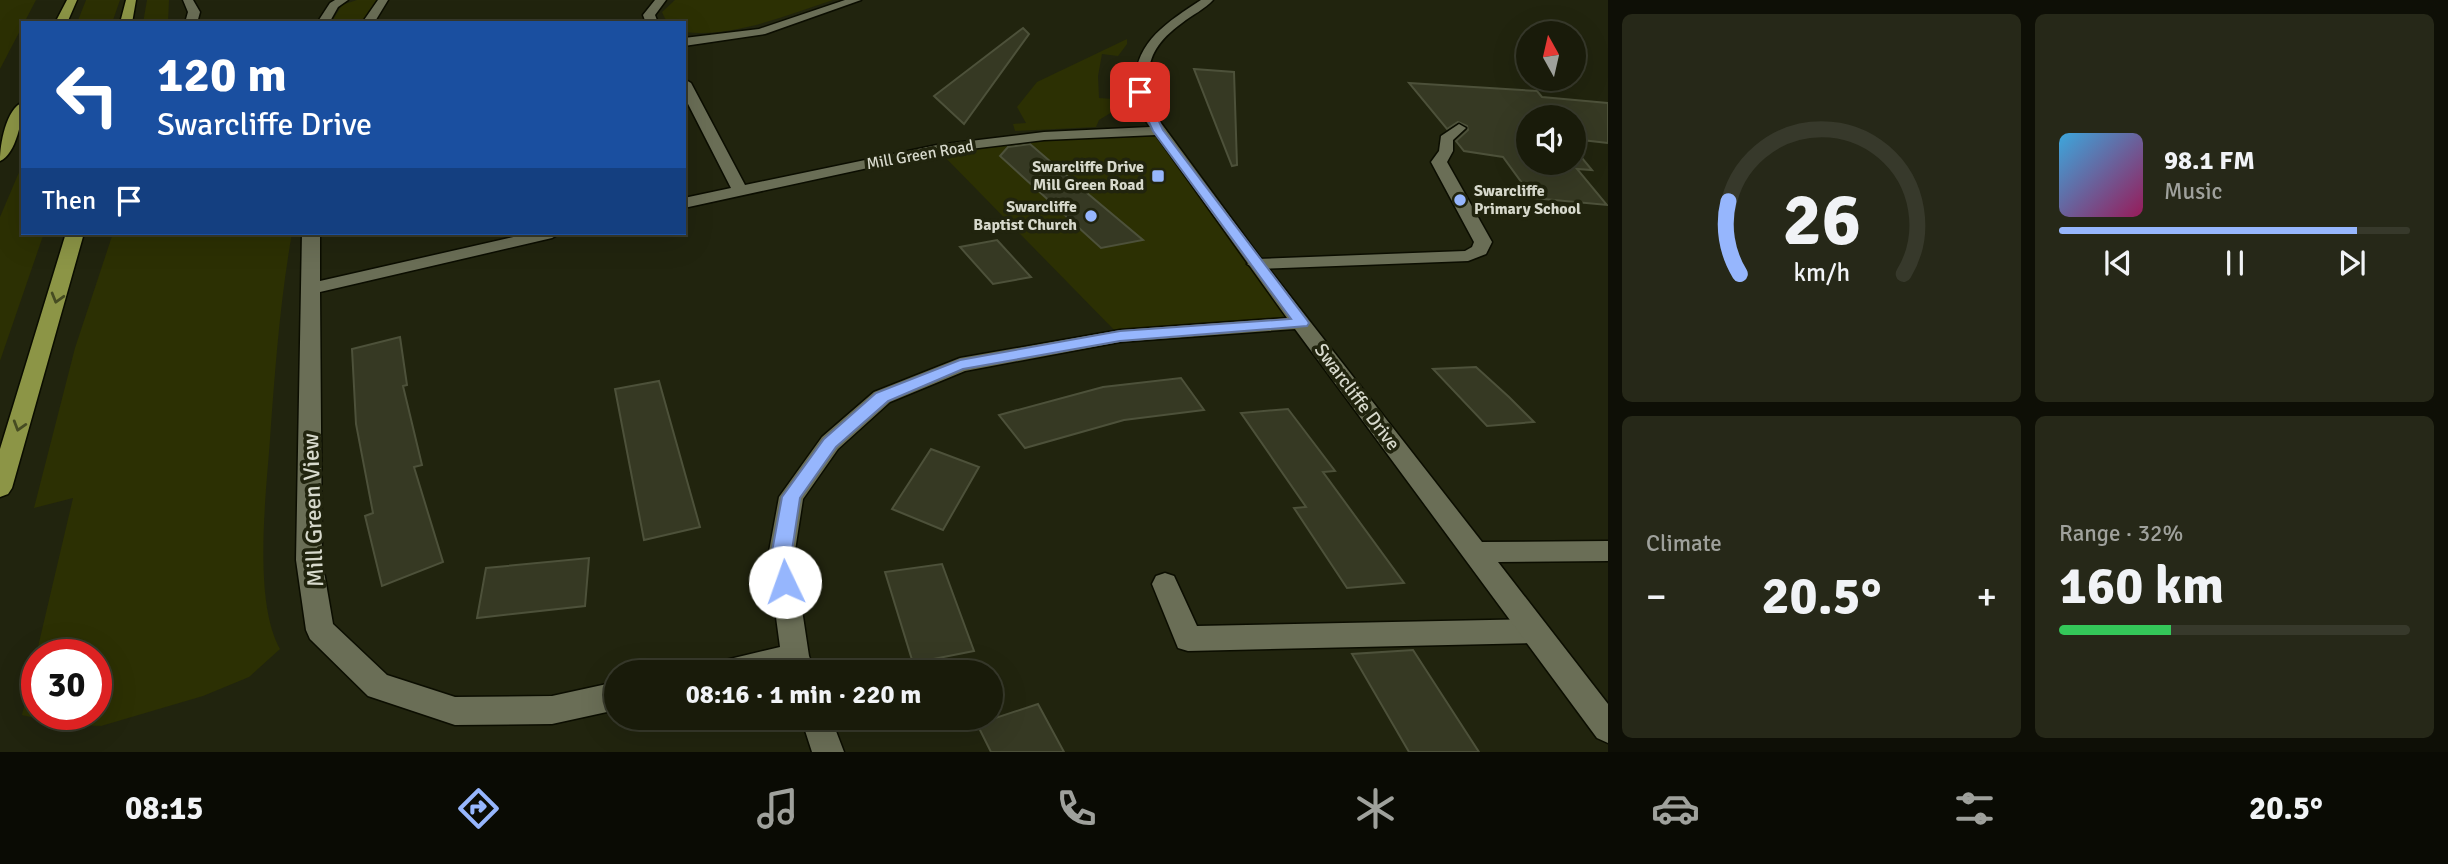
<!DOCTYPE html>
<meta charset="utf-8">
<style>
:root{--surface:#191b0a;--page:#262818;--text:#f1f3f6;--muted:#9fa19c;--line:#37392b;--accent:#96b6fd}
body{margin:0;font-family:Signika,sans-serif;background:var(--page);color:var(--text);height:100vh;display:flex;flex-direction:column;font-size:26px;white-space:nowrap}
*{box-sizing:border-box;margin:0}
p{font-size:23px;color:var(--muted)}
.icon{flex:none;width:38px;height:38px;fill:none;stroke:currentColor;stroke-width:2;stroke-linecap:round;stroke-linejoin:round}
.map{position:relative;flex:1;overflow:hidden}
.sheet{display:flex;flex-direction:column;gap:14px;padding:14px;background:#0e0f06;width:840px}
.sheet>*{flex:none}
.guide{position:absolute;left:21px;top:21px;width:665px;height:214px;border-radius:0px;box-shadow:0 7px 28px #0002,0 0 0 2px var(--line);background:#1a4fa0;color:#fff;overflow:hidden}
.needle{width:46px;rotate:352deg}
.buttons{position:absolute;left:1516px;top:21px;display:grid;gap:14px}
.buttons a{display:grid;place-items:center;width:70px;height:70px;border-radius:50%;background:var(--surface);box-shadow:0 7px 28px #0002,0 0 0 2px var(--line);font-size:35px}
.speed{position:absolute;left:21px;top:639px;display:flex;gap:14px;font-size:35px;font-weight:700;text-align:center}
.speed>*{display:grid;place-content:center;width:91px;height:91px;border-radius:50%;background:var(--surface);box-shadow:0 7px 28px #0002,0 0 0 2px var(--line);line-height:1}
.speed .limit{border:10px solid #d22;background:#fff;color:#111}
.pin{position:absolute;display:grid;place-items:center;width:60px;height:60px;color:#fff;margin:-30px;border-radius:14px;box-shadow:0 4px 10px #0006}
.me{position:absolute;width:77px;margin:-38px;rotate:357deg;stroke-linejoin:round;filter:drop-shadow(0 0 5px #0008)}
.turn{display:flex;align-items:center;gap:24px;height:147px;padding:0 21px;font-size:32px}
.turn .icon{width:91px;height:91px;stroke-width:2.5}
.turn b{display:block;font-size:49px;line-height:60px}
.then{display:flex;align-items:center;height:66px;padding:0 21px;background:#0003;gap:14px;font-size:26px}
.big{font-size:52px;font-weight:700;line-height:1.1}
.sheet .widget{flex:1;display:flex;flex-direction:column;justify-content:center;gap:10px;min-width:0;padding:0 24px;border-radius:10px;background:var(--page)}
.sheet .dial{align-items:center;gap:0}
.dial svg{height:182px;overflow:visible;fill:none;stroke:var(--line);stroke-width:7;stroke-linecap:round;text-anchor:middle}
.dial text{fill:var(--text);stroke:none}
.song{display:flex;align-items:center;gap:21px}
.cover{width:84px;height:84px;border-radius:10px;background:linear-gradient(135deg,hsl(200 70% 55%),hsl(330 70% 35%))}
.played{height:7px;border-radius:4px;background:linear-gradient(90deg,var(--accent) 85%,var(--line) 85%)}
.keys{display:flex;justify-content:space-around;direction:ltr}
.heat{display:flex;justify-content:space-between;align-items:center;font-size:38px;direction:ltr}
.charge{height:10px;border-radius:5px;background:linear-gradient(90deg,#34c759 32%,var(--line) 0)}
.sheet .tiles{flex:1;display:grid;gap:14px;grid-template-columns:repeat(2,1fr)}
.trip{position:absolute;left:604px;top:660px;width:399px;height:70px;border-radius:35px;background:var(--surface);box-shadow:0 7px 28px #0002,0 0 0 2px var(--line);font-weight:700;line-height:70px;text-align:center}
.menu{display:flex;height:112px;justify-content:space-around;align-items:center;background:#0a0b04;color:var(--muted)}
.menu .icon{width:49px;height:49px}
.menu .current{color:var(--accent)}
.menu b{font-size:32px;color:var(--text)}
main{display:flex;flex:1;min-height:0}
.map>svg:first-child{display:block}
.green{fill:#2c3003;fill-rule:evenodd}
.building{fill:#363923;stroke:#4d513a;stroke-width:2}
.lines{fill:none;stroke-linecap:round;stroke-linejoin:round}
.lane-casing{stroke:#0b0d00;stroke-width:3}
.street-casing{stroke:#0b0d00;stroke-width:3}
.highway-casing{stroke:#0b0d00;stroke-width:3}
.lane{fill:#6a6e56;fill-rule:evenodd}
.street{fill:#6a6e56;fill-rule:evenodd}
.highway{fill:#8c9546;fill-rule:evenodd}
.oneway{stroke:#464c22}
.route{fill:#96b6fd;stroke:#6276a4;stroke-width:2}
.poi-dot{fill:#96b6fd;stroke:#21240e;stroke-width:2.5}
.labels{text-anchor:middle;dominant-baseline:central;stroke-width:7;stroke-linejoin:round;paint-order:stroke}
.far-street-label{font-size:16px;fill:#d7d9cc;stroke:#21240e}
.far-poi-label{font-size:16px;font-weight:bold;fill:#d7d9cc;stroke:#21240e;text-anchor:end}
.street-label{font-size:19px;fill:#d7d9cc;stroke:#21240e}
.near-street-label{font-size:23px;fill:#d7d9cc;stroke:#21240e}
</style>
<main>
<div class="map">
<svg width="1608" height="752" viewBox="0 0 1608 752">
<rect width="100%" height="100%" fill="#21240e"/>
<path class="green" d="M0,0H36L0,69Z
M86,0H120L112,23H77Z
M147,0H169L168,23H143Z
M357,0H377L363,23H331L342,5Z
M675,0H833C787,15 734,38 684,32V23H667L662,12Z
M1127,39V44L1118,56L1102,54L1098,76L1099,98L1113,99L1117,109L1099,120L1096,127L1015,131L1013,124L1026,123L1017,107L1037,82Z
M1158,131L1301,323L1120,336L937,149L1044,136Z
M23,163V233H44L0,361V217Z
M113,233H292C280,301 275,370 270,439C266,495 253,601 280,649L249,677L203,696L101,726L60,724L22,715L73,498L34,508L75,348ZM37,654H96V714H37Z"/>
<path class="building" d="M1023,28L1029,34L964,124L934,96Z
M1194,69L1234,72L1237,165L1232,166Z
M1409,83L1537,91L1542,97L1608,103V143L1573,139V117H1528V163H1573V147L1592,170L1577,169L1607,205L1533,198L1503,157L1464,151L1456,141L1468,130L1467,126L1458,122L1447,129Z
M1030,144L1087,193L1143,240L1101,248L1000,156L1008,147Z
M997,240L1031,277L993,284L960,247Z
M400,337L407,385L403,386L422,465L414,467L443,562L382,586L365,516L373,513L356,424L352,349Z
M1476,367L1509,397L1534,422L1487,426L1433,369Z
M1181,378L1204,410L1124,420L1025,448L999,415L1103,387Z
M659,381L700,527L644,540L615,389Z
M1288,409L1335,471L1323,472L1404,583L1347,588L1294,508L1306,507L1241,413Z
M931,449L979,467L943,530L892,509Z
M589,558L585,606L477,618L486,568Z
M942,564L974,651L913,663L885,572Z
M1413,650L1479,752H1409L1352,654Z
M1038,704L1064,752H991L977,724Z"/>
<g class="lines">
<g class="lane-casing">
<path id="lane" d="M183,0H193L200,12L197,23H185L188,12Z
M335,0H348L338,7L329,23H317L330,3Z
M1459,124L1466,128L1453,140V151L1447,162L1492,242L1486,254L1468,261L1256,269L1247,264L1256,259L1465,251L1472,247L1474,242L1431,162L1439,151L1441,136Z
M1165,573L1174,576L1197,626L1533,619L1543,622L1547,631L1543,640L1533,643L1188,651L1178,648L1152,584L1156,576Z"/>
</g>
<g class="street-casing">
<path id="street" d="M378,0H388L374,23H362Z
M655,0H666L655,15L658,23H646L643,15Z
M845,0H861L765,34L684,46V38L759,29Z
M1201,0H1213C1205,9 1192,15 1182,23C1143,51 1143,76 1158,119L1262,260L1482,542L1608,541V561L1498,562L1608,704V743L1597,738L1295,329L1120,342L965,371L890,402L838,449L803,499L794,557L809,656L815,672H709L713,663L780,647L768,557L779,497L822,437L874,392L960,358L1120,330L1287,318L1156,135L1044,140L937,153L684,208V198L731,188L684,96V79L691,83L745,185L937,145L1044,132L1150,127C1142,117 1138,104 1136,92C1130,45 1166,23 1201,0Z
M302,233H320V281L531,233H561L552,238L320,292L322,560L333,624L387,675L455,697L552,696L616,682V710L552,724L455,725L368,696L310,639L306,630L296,560Z
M801,718H831L844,752H812Z"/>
</g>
<g class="highway-casing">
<path id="highway" d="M67,0H77L67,23H55Z
M126,0H136L132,23H120Z
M23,102C23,117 16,155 0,161C0,144 6,109 23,102Z
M66,233H84L12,488L8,494L0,497V449Z"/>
</g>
<use href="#lane" class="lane"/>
<use href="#street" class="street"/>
<use href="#highway" class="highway"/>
</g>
<defs><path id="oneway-chevron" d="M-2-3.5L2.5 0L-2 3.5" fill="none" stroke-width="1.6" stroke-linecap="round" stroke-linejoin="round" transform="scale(1.75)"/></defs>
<g class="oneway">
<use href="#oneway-chevron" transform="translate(57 298) rotate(106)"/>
<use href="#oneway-chevron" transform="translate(19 426) rotate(107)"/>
</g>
<path class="route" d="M1136,90H1144L1163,130L1307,320L1309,323L1307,326L1120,341L963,369L888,401L836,447L800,498L791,557L795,582L792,588L785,590L778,588L771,557L782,497L824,439L876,393L960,360L1120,331L1291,319L1153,131L1135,92Z"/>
<g class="poi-dot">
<rect x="1151" y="169" width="14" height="14" rx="3.5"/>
<circle cx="1460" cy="200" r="7"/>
<circle cx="1091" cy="216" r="7"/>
</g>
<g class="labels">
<g class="far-street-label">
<text transform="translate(920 155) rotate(-10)">Mill Green Road</text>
</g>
<g class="far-poi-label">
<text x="1144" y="167">Swarcliffe Drive<tspan x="1144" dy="18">Mill Green Road</tspan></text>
<text x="1474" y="191" text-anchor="start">Swarcliffe<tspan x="1474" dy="18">Primary School</tspan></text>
<text x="1077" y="207">Swarcliffe<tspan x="1077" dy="18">Baptist Church</tspan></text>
</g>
<g class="street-label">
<text transform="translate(1357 397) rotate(53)">Swarcliffe Drive</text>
</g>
<g class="near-street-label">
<text transform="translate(313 510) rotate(-92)">Mill Green View</text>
</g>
</g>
</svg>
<div class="buttons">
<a><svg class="needle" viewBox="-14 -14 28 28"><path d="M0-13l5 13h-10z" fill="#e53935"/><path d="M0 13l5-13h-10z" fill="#9fa19c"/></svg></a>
<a><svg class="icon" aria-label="sound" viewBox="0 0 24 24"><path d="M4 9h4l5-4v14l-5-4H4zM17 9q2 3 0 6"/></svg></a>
</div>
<div class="speed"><div class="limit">30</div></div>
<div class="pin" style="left:1140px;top:92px;background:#d93025"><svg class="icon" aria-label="arrive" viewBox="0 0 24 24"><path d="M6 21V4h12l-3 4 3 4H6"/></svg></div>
<svg class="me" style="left:785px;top:582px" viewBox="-20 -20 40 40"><circle r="19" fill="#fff"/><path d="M0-13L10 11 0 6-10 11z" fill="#96b6fd"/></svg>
<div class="trip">08:16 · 1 min · 220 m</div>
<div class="guide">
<div class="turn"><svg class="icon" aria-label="left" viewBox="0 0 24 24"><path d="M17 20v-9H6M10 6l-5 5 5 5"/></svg><div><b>120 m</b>Swarcliffe Drive</div></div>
<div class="then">Then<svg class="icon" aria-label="arrive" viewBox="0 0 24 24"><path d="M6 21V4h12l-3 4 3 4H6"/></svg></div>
</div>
</div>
<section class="sheet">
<div class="tiles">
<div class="widget dial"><svg viewBox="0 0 100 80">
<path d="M14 69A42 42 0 1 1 86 69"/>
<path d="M14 69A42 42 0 0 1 9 37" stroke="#96b6fd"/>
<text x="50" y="56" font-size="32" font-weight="700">26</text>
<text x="50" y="72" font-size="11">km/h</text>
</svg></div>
<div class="widget">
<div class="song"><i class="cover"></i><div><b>98.1 FM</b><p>Music</p></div></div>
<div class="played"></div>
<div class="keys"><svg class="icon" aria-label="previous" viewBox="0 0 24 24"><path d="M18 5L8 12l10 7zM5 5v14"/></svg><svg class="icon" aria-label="pause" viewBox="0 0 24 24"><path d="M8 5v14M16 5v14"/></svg><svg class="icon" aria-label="next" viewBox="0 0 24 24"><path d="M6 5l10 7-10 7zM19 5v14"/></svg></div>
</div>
<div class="widget"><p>Climate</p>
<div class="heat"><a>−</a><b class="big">20.5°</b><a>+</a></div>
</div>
<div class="widget"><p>Range · 32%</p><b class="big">160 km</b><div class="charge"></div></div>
</div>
</section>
</main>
<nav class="menu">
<b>08:15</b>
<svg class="icon current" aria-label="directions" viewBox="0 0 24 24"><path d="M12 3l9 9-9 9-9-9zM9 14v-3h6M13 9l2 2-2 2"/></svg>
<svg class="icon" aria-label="music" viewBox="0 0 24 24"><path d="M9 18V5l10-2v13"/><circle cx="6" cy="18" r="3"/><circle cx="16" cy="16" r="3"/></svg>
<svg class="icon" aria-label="phone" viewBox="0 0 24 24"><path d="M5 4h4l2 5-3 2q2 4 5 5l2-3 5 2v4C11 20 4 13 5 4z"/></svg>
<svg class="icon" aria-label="climate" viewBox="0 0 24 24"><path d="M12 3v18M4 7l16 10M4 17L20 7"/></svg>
<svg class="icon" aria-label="car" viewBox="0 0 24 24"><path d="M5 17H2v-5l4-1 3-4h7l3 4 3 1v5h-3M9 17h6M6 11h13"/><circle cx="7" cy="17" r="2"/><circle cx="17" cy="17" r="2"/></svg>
<svg class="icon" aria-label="filters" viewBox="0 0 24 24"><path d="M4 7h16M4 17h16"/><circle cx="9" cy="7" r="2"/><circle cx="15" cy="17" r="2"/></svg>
<b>20.5°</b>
</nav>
